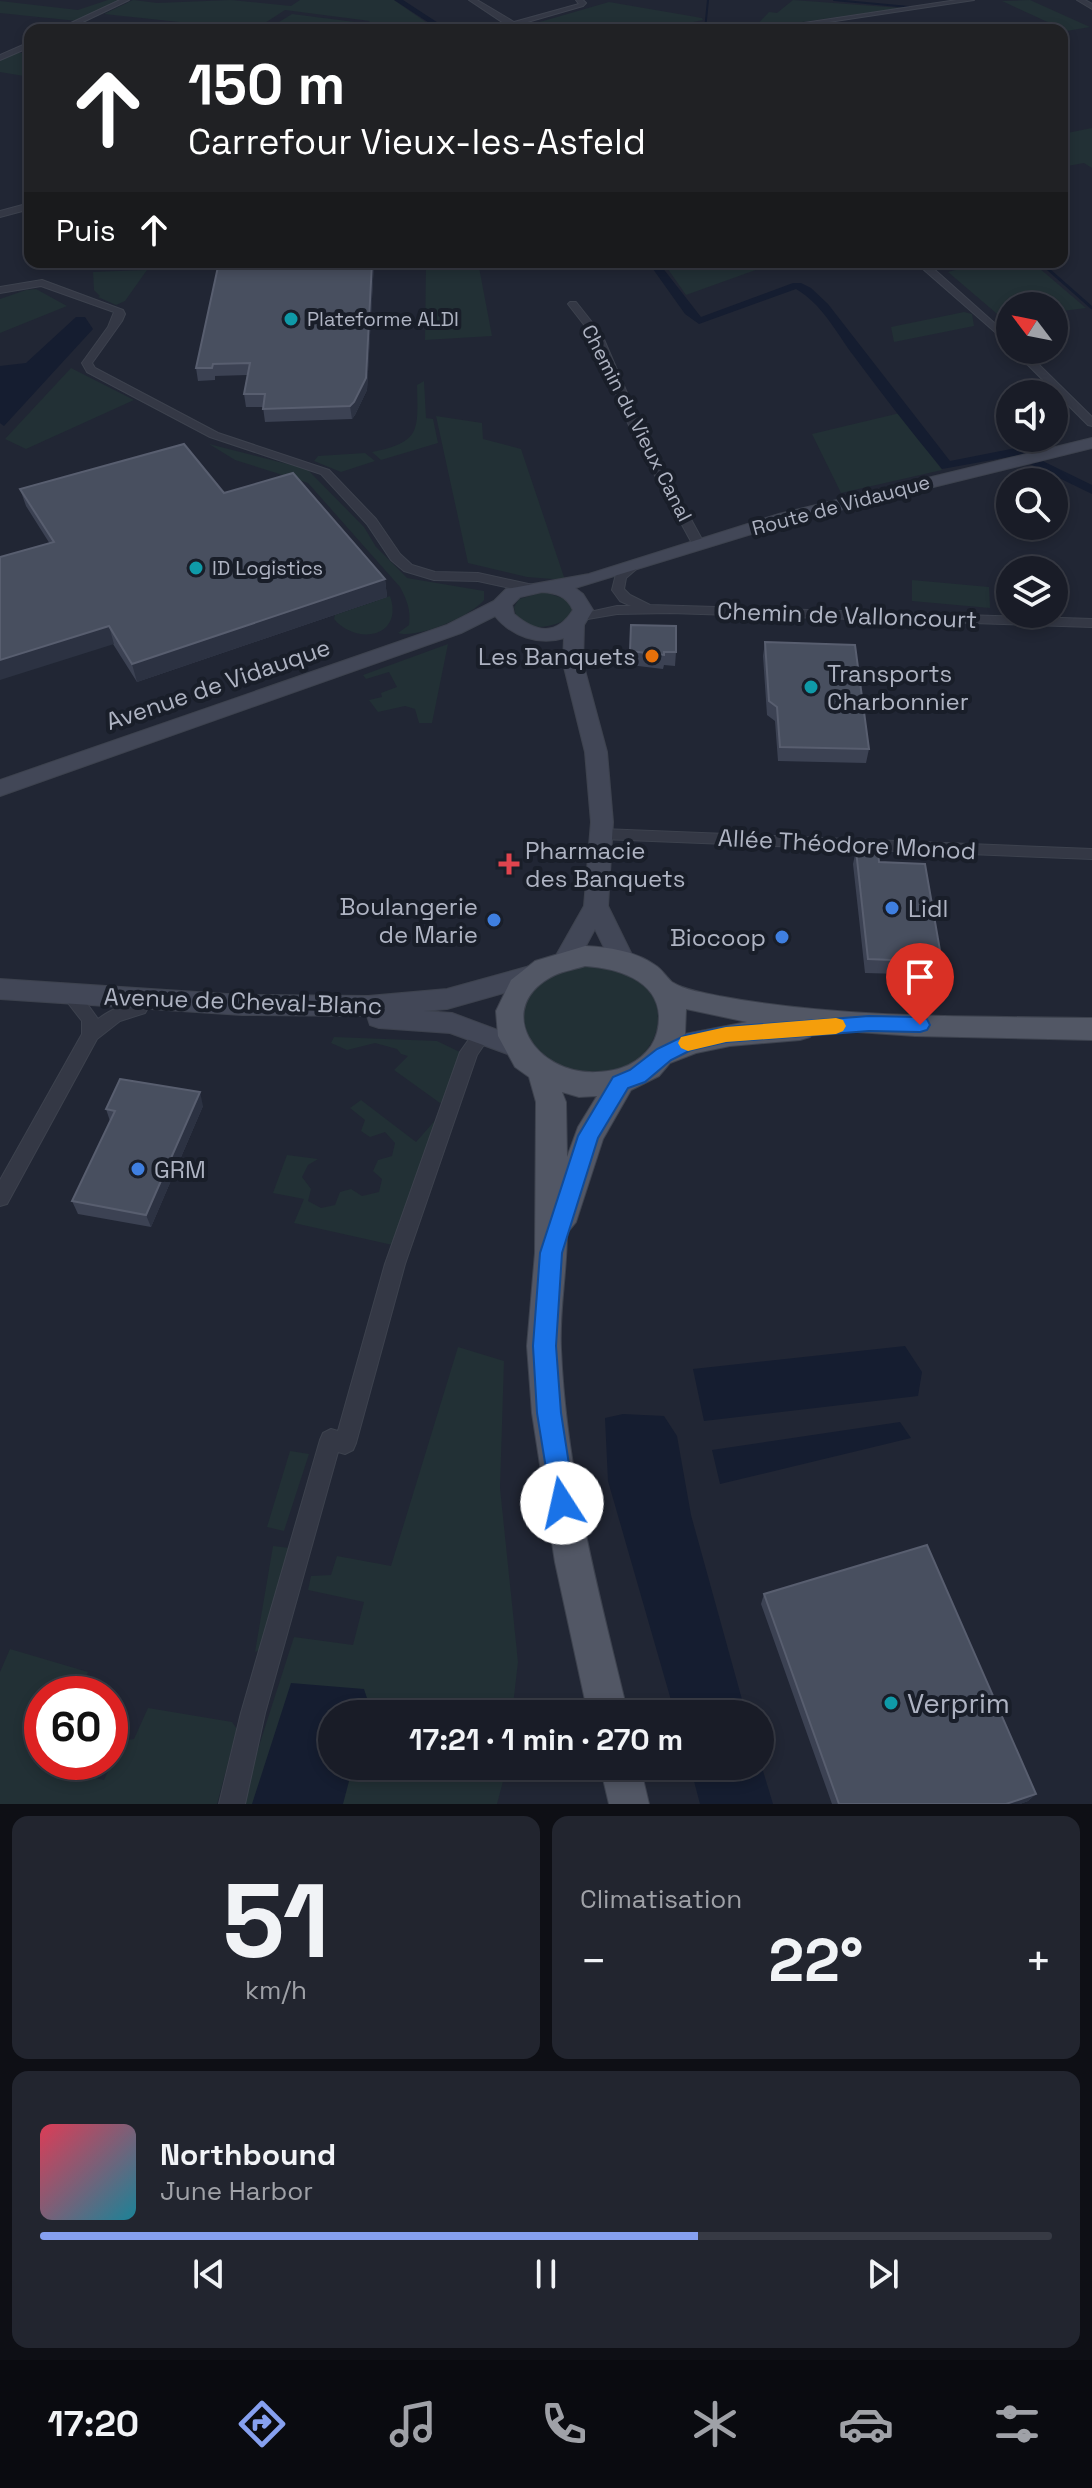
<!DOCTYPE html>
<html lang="fr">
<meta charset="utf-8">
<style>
:root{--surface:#191c27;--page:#22252f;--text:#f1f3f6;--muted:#9fa1a7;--line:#373a44;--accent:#86a0ef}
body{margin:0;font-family:"Space Grotesk",sans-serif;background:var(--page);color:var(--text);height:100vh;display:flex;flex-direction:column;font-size:30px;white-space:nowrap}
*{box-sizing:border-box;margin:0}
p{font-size:26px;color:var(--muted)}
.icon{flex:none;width:44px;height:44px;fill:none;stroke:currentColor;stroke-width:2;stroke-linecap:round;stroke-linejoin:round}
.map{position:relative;height:1804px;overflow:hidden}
.sheet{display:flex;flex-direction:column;gap:12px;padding:12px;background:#0e0f15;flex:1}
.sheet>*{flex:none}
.banner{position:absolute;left:24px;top:24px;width:1044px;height:244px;border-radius:16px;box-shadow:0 4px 12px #0003,0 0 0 2px var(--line);background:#202124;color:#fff;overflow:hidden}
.needle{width:52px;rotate:302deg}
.buttons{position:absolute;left:996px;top:292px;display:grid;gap:16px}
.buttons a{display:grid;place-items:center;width:72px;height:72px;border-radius:50%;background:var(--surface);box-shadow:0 4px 12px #0003,0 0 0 2px var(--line);font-size:40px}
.speed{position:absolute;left:24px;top:1676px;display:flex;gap:16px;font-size:40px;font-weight:700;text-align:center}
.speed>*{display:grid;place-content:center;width:104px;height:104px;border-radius:50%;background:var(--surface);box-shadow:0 4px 12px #0003,0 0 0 2px var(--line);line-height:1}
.speed .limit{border:12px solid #d22;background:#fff;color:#111}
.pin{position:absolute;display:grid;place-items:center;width:68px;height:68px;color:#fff;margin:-82px -34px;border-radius:50% 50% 50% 0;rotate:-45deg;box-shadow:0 0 8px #0007}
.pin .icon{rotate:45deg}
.me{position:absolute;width:88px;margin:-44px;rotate:350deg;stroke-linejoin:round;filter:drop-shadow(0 0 6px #0008)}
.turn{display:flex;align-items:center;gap:28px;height:168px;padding:0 32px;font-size:36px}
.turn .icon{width:104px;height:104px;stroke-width:2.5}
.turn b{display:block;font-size:56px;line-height:68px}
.then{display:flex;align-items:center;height:76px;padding:0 32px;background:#0003;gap:16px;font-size:30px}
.big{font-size:60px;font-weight:600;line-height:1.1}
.sheet .card{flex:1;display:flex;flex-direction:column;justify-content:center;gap:12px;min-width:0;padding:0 28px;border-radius:16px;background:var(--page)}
.sheet .dial{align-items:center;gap:0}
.dial b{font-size:104px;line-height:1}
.song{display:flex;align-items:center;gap:24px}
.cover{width:96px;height:96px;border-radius:12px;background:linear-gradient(135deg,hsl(350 70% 55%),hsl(190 70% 35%))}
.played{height:8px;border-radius:4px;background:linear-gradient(90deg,var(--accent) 65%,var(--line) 65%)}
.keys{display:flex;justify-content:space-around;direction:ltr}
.heat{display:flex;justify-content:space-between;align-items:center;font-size:44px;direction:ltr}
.sheet .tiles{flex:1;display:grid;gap:12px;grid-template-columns:1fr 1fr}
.card:last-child{grid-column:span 2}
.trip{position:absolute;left:318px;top:1700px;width:456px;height:80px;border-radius:40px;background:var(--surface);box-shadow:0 4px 12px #0003,0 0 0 2px var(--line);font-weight:600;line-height:80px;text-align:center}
.tab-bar{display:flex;height:128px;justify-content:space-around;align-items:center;background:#0a0b10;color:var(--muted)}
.tab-bar .icon{width:56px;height:56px}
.tab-bar .on{color:var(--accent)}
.tab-bar b{font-size:36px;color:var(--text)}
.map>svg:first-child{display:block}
.green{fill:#223035}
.water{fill:#151d30}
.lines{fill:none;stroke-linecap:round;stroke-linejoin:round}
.stream-far1{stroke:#151d30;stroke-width:2}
.stream{stroke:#151d30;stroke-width:3}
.canal{fill:#151d30;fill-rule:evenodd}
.street-casing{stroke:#3d424e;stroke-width:2}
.secondary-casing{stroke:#3d424e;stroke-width:2}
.primary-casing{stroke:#3d424e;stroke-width:2}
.street{fill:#343845;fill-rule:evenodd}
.secondary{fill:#424757;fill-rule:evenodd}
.primary{fill:#525765;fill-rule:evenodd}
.wall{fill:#3c4253}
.shaded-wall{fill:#2c3242}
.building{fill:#484f5f;stroke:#585e6f;stroke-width:2}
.route{fill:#1a73e8;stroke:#114b97;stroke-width:2}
.slow{fill:#f59e0b}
.culture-dot{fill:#0f9aa8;stroke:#191e29;stroke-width:3}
.food-dot{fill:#e8710a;stroke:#191e29;stroke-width:3}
.health-dot{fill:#e0444e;stroke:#191e29;stroke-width:3}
.shop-dot{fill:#3f7fe0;stroke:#191e29;stroke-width:3}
.labels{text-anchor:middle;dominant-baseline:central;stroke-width:8;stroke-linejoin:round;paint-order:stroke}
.far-poi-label{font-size:20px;fill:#aeb3c2;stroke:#191e29;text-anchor:start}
.far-street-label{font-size:20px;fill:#aeb3c2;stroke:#191e29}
.street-label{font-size:24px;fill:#aeb3c2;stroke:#191e29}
.poi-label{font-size:24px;fill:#aeb3c2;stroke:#191e29;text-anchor:start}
.near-poi-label{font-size:28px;fill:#aeb3c2;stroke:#191e29;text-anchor:start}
</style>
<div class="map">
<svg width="1092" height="1804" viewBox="0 0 1092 1804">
<rect width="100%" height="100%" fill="#212634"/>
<path class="green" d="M108,0H121L77,21L0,13V1L78,10Z
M133,0L157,3L231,0L291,6L300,0H394L437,30H355L370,21L285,10L254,30L104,14Z
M793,0L901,8L753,29L769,12L777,13Z
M1030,0L1090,27L1067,31L1002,1Z
M609,2L702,18L703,20L655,30L600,22L581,27L582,30L519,28Z
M292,14L363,23L351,30H266Z
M12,53H30V77L0,72V59Z
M1092,128V168L1084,163L1062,167V134Z
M426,262H478L492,336L425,340Z
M663,262H778L686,295Z
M984,262H1032L1086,308L1054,312V306H1010V318L1003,319L948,272Z
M147,270L125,301L116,305L98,297L100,296L94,290L93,272Z
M36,289L67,306L0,333V299L26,290Z
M964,312L972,314L974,326L894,342L891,327Z
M71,368L134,400L26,449L5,439Z
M424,381L426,418L433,419L438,443L381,460L372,452C421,442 418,431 417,385Z
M900,413L942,470L841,493L812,434Z
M436,416L482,423L483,439L521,449L565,580L527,577L468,563Z
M209,444L307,469L364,527L376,547L407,578L484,591V600C471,616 418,639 398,633L409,625C411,610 407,600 400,587L308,483L235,460Z
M365,453L375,461L341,472L314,461L318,456Z
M912,580L989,587L990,608L912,601Z
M544,592L568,600L573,608L571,616C555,629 517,635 514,607L519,599Z
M390,596C404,637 357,646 334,619L335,615Z
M448,644L432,723H419L415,709L405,706L378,712L369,700L382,697L381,693L397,687L389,672L366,679L363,675Z
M585,964C599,967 614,969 627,973C662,986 667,1028 644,1053C606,1094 501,1064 526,1001C529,993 536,983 544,978C556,971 572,968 585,964Z
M334,1037L437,1041L464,1054L445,1103H440L394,1070L408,1056L401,1054L397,1049L375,1043L347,1050L331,1043Z
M361,1100L416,1142L439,1116L397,1246L294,1223L304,1199L273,1193L287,1155L318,1159L308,1165L302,1177L311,1189L308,1201L321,1208L335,1205L340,1192L351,1189L362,1196L379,1192L382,1179L373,1171L378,1160L392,1156L395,1143L385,1132L370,1137L361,1131L365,1120L350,1108Z
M458,1347L504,1361L500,1488L518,1662L512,1714H332V1766H507L497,1804H245L242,1799L294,1637L353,1645L364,1602L308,1590L311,1576L331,1575L337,1556L391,1566Z
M290,1451L309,1454L284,1531L267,1527Z
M273,1546L297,1549L268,1647L255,1652Z
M10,1649L88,1672L80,1694H42V1762H55L53,1768L104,1780L122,1741L134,1739L148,1708L232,1722L237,1729L217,1804H0V1672Z"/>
<path class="water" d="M76,317H85L93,329L4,426L0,423V366L26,363Z
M905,1346L922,1372L918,1396L704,1421L693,1369Z
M623,1414L664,1416L677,1436L691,1515L746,1714H675L608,1481L605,1418Z
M900,1422L911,1438L720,1484L712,1450Z
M291,1683L364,1689L369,1704L367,1714H332V1766H353L343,1804H252Z
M760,1761L773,1804H700L690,1766H760Z"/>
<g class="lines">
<path class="stream-far1" d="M834,0L909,7
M705,30L708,0"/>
<path class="stream" d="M928,262L935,268L964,262
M1040,262L1092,308"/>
<path class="canal" d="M394,0H403L449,30H440Z
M648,262H658L701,317L793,283H801L811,288L828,304L950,461L1016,448L1092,485V494L1014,456L942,469C911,432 882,394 853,355C836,332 822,304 796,289L699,324L685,314Z"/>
<g class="street-casing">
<path id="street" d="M120,0H129L66,30H56Z
M469,0H477L514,22L579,4L576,0H583L586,3L583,6L517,25L521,29L514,30Z
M957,0H974L776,30H757Z
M1077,0H1085L1092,4V9Z
M30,42V47L0,60V55Z
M30,203V209L0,217V211Z
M915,262H926L1010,337V345Z
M42,280L123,310L125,314L122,321L92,363L95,368L218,433L329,470L376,519L400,554L412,565L435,572L478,573L533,585L534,588L528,592L478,581L434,580L404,571L391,560L367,524L321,474L210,437L87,372L82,363L108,327L114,312L41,286L0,293V287Z
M570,302H576L602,335L645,435L705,545L703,548L699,549L693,545L633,435L592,335L568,304Z
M1013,350H1024L1092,417V426L1088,425Z
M635,561L641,565L626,578L624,589L630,595L650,605L1092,619V627L670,613L617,614L576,621V615L617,606H631L620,601L612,590L616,574Z
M602,829L1092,849V859L602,839L594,834Z
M77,996L83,998L98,1019C110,1010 130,1000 145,1003L148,1008L145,1013L120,1021L97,1039L7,1204L0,1206V1180L82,1034V1021L68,1003L71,998Z
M483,1026L489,1028L492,1033L477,1055L405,1264L356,1443L353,1450L345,1454L338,1452L265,1713L245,1804H219L241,1713L320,1440L323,1433L331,1429L338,1431L385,1264L460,1052L477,1028Z"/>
</g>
<g class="secondary-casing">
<path id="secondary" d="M1092,438V448L791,522L575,588L583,594L593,610L584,625L583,663L607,752L613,822L608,906L635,961L632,968L623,970L614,968L595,929L575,966L566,968L557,966L554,959L584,906L591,822L585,752L563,663L564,638C539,646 511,636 495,616L461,633L0,796V780L447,625L494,601L506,589L589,574L779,514ZM542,592C556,593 567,596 573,610C557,636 536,633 514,614L512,605L520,597Z
M530,966L539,969L543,976L539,983L447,1009L424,1011L452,1013L525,1040L529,1047L525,1054L516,1057L450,1033L379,1028L370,1025L367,1016L242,1015L0,999V979L242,995L368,996L447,989Z"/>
</g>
<g class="primary-casing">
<path id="primary" d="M585,946C609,947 635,951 655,965C662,969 666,977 672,982C684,990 705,993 719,996C841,1019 969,1016 1092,1018V1040L915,1036L814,1029L810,1037L800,1040L730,1046L696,1053L670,1063L659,1076L631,1090L603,1139L576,1222L567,1233C567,1272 559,1311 561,1349C566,1472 599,1594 628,1714H588L555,1562L532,1413L527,1346L535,1253L536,1102L529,1077L515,1067L498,1036L496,1011L511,980L535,961ZM585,966C616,968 657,979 659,1016C659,1027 657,1037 651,1046C638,1064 620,1071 598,1072C534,1076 491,1006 555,975C564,971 576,969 585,966ZM686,1009L747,1022L685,1034ZM562,1092L579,1097L597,1096L578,1127L567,1157L566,1102Z
M600,1766H640L649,1804H609Z"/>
</g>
<use href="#street" class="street"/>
<use href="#secondary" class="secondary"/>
<use href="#primary" class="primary"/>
</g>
<path class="wall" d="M219,262H374L367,390L355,415L352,419L265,422L263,407H246L244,394L247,375L215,376V380L198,381L196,368Z
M20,489L224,493L385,579L387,597L137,682L26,506Z
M631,625L676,652L675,666L664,665L663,669L630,665Z
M765,642L869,749L866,763L778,761L775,721L767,715L763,656Z
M856,850L879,862L942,962L938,975L865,973L853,864Z
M203,1106L151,1227L78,1214L72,1201L110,1121L106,1109Z
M764,1594L1036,1794L1028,1801L1020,1804H832L761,1604Z"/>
<path class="shaded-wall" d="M372,262H374L367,390L355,415L352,419L350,406Z
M385,579L387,597L137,682L132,664Z
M109,626L114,644L0,680V660Z
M200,1092L203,1106L151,1227L146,1215Z
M1036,1794L1028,1801L1020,1804H1006Z"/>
<path class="building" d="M219,262H372L366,378L354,402L350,406L263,409L265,394H244L250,363L213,364L212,368H196Z
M184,444L224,493L293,473L385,579L132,664L109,626L0,660V557L54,542L20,489Z
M631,625L676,626V652H664V655L630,651Z
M765,642L855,645L869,749L780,747L777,707L769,701Z
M856,850L878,851L879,862L925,864L942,962L868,959Z
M120,1079L200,1092L146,1215L72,1201L115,1111L106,1109Z
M927,1545L1036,1794L1006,1804H839L764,1594Z"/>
<path class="route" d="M869,1016L920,1017L927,1019L930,1025L927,1030L920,1032L869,1031L726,1042L691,1050L671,1060L645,1082L628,1088L598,1138L562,1253L556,1346L561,1413L575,1503L571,1512L562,1516L553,1512L537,1413L533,1346L540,1253L578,1136L613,1077L630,1070L657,1049L686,1035L726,1027Z"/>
<path class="slow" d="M836,1018L843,1020L846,1026L843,1031L836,1034L726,1042L688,1051L681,1048L678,1043L681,1037L726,1027Z"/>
<g class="culture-dot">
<circle cx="291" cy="319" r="8"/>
<circle cx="196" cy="568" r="8"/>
<circle cx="811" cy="687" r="8"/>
<circle cx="891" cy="1703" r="8"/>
</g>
<circle class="food-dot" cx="652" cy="656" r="8"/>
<path class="health-dot" d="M505 852h8v8h8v8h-8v8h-8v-8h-8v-8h8z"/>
<g class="shop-dot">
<circle cx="892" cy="908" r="8"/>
<circle cx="494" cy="920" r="8"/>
<circle cx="782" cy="937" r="8"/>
<circle cx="138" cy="1169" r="8"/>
</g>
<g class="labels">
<g class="far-poi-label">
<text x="307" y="319">Plateforme ALDI</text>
<text x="212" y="568">ID Logistics</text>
</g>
<g class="far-street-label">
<text transform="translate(637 423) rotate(63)">Chemin du Vieux Canal</text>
<text transform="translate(841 505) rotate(-15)">Route de Vidauque</text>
</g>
<g class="street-label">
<text transform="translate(847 615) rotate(2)">Chemin de Valloncourt</text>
<text transform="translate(218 684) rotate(-19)">Avenue de Vidauque</text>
<text transform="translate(847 844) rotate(3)">Allée Théodore Monod</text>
<text transform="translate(243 1001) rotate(2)">Avenue de Cheval-Blanc</text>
</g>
<g class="poi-label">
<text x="636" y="656" text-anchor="end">Les Banquets</text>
<text x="827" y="673">Transports<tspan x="827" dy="28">Charbonnier</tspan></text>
<text x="525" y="850">Pharmacie<tspan x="525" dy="28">des Banquets</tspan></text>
<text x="478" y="906" text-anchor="end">Boulangerie<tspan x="478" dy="28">de Marie</tspan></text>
<text x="908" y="908">Lidl</text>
<text x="766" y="937" text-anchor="end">Biocoop</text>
<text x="154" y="1169">GRM</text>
</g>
<g class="near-poi-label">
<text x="907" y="1703">Verprim</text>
</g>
</g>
</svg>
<div class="buttons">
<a><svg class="needle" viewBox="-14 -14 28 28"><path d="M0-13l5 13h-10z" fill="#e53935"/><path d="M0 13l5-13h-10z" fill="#9fa1a7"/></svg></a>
<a><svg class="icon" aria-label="sound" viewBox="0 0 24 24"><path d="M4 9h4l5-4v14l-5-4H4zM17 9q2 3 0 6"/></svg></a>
<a><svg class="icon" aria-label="search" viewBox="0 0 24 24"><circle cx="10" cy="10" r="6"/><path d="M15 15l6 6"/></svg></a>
<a><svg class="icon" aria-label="layers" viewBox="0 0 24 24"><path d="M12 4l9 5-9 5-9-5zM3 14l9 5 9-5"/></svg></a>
</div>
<div class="speed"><div class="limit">60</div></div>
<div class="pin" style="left:920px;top:1025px;background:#d93025"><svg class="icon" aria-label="arrive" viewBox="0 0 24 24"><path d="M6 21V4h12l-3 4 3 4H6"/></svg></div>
<svg class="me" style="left:562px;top:1503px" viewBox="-20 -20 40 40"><circle r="19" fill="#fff"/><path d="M0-13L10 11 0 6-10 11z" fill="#1a73e8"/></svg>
<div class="trip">17:21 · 1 min · 270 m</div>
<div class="banner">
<div class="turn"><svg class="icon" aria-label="ahead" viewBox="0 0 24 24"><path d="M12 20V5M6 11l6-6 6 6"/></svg><div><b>150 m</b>Carrefour Vieux-les-Asfeld</div></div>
<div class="then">Puis<svg class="icon" aria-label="ahead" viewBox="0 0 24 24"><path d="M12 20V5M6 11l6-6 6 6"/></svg></div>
</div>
</div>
<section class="sheet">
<div class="tiles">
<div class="card dial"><b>51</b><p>km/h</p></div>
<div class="card"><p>Climatisation</p>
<div class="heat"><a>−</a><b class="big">22°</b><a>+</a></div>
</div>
<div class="card">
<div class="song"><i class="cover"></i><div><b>Northbound</b><p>June Harbor</p></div></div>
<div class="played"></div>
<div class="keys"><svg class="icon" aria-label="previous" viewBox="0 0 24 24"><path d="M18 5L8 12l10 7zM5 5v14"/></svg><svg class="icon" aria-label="pause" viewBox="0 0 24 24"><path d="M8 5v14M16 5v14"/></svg><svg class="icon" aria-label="next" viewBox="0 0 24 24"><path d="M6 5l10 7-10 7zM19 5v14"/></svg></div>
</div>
</div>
</section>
<nav class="tab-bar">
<b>17:20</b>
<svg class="icon on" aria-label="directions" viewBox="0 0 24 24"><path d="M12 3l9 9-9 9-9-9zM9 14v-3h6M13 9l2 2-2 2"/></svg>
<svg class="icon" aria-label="music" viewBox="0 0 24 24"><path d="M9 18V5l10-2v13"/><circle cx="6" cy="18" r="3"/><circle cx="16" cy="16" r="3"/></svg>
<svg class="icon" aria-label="phone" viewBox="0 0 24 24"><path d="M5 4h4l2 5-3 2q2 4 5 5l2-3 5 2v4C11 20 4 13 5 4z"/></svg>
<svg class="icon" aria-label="climate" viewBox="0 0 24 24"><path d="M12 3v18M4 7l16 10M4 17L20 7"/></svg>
<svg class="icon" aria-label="car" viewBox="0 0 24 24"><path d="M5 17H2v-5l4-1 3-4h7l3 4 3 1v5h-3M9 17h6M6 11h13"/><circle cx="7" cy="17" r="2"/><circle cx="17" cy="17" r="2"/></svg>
<svg class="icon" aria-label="filters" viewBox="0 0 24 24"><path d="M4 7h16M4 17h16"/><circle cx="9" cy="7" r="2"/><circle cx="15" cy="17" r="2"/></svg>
</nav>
